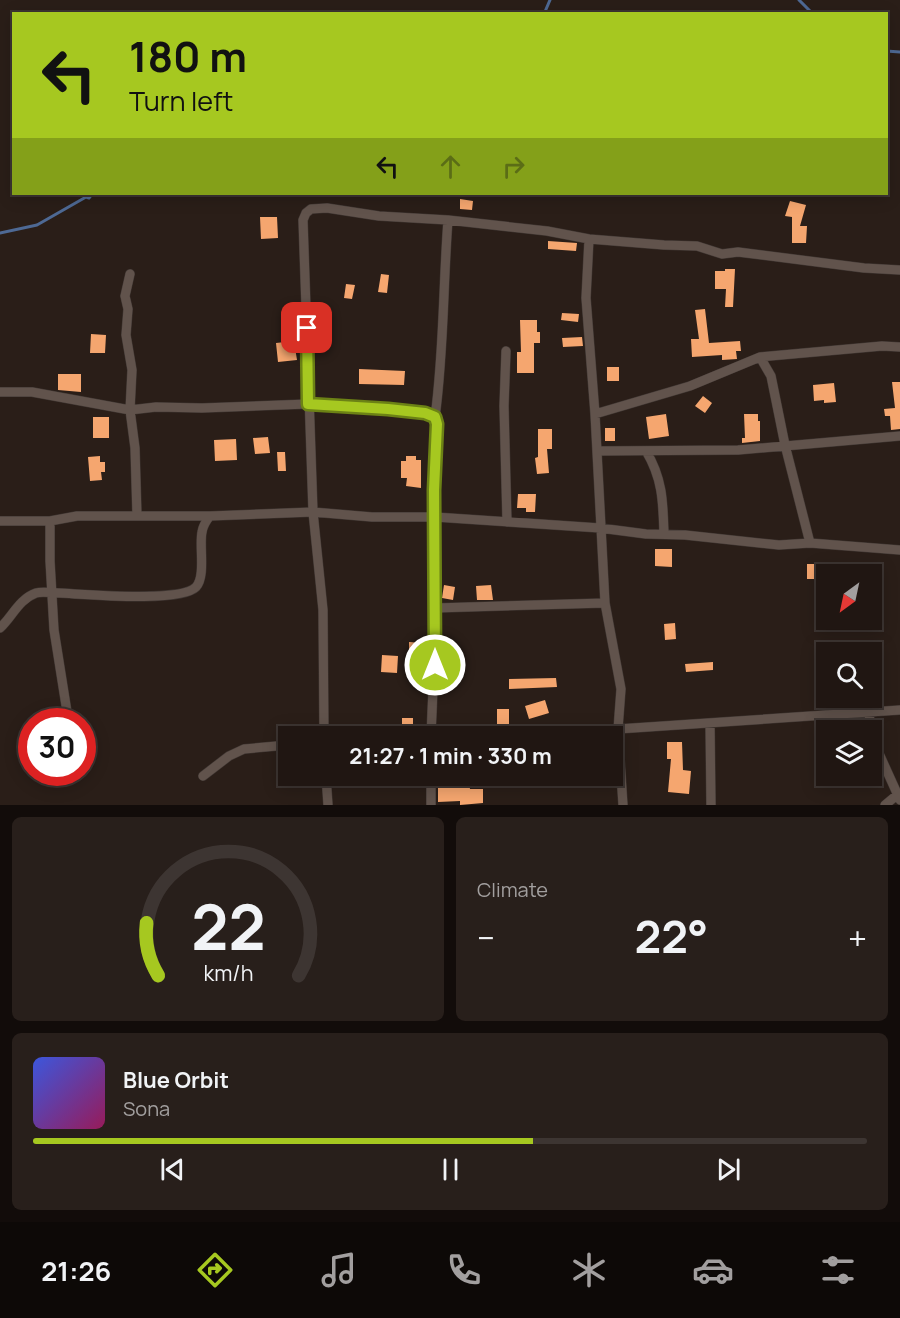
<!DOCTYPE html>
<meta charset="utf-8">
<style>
:root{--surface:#201612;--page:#281f1b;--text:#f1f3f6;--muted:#a29f9f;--line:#3d3532;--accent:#a6c820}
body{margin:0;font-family:Manrope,sans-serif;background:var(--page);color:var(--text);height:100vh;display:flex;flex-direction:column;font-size:22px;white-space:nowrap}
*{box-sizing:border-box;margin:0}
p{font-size:20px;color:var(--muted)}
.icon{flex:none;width:33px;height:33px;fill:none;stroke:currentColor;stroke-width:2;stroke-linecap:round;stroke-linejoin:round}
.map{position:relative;height:805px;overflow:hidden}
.details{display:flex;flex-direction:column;gap:12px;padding:12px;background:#120c0a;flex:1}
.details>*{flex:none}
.banner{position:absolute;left:12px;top:12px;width:876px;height:183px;border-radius:0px;box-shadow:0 3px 15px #0003,0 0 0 2px var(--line);background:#a6c820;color:#111;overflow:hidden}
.needle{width:39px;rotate:213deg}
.controls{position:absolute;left:816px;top:564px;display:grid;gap:12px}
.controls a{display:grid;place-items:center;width:66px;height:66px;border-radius:0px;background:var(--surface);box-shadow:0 3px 15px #0003,0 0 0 2px var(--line);font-size:30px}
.speed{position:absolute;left:18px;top:708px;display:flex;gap:12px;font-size:30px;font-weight:700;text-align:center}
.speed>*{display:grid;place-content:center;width:78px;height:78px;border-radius:50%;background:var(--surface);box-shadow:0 3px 15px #0003,0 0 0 2px var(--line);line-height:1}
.speed .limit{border:9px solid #d22;background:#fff;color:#111}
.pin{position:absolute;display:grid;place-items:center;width:51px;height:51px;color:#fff;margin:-26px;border-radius:12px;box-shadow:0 3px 9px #0006}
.me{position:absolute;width:66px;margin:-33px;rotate:0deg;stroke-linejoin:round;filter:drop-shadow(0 0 4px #0008)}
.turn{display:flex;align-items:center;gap:21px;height:126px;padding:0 18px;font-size:27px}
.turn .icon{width:78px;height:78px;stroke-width:2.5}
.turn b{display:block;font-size:42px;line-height:51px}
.lanes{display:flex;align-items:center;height:57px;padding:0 18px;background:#0003;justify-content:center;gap:30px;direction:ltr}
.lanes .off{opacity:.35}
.big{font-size:45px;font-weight:700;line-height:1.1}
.details .widget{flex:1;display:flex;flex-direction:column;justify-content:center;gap:9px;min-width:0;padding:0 21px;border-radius:9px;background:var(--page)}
.details .dial{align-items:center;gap:0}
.dial svg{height:156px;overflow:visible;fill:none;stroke:var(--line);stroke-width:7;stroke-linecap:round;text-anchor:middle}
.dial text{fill:var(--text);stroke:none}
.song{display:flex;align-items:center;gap:18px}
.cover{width:72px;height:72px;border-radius:9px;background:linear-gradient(135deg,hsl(230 70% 55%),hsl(330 70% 35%))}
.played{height:6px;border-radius:3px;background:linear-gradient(90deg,var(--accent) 60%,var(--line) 60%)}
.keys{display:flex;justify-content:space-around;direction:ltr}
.heat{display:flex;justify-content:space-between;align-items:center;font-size:33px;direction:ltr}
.details .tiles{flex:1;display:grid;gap:12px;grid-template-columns:1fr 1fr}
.widget:last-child{grid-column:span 2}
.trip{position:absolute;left:278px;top:726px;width:345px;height:60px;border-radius:0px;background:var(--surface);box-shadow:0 3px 15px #0003,0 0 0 2px var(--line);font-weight:700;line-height:60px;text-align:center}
.tab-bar{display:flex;height:96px;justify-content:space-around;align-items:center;background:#0d0907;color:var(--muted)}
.tab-bar .icon{width:42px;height:42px}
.tab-bar .on{color:var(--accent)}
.tab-bar b{font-size:27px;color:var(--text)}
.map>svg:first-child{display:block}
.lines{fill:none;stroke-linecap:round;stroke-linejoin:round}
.stream{stroke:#4e6994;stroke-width:3}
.building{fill:#f5a66f}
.minor-casing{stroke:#413834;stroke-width:10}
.minor{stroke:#61534c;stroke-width:9}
.route-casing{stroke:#6c8215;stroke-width:15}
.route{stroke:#a6c820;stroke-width:10}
</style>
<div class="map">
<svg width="900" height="805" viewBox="0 0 900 805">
<rect width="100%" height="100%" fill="#2a1e18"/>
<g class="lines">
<path class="stream" d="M799,0L813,14
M544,14L550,0
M886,51L900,52
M0,233L37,225L86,197L89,198L92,194"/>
</g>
<path class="building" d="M460,199L473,201L472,210L460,209Z
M790,201L806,205L800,226H807L806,243H792V217L785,216Z
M260,217H277L278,238L261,239Z
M548,241L577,243L576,251L548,249Z
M725,269H735L733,307H725L726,289H715V271H725Z
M381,274L389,275L387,293L378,292Z
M346,284L355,285L352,299L344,298Z
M705,309L709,343L740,341L741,351H736L737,359L722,360V355L692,357L691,339H699L695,310Z
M562,313L579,314L578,322L561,320Z
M520,320H537V332H540V343H534V373H517V352H521Z
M91,334L106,335L105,353H90Z
M582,337L583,346L563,347L562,338Z
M294,341L297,360L278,362L276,343Z
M607,367H619V381H607Z
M359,369L405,371L404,385L359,384Z
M58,374H81V392L58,390Z
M892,382H900V429L891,430L890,416H885L884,409L895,408Z
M834,383L836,402L824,403V400L814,401L813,385Z
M703,396L712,403L705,413L695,406Z
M666,414L669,436L649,439L646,417Z
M744,414H758V421H760V441L742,443V438H745Z
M93,417H109V438H93Z
M605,428H615V441H605Z
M538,429H552V449H547L549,473L537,474L535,458L538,457Z
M268,437L270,453L255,454L253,438Z
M236,439L237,460L215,461L214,440Z
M277,452H285L286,471H278Z
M100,456V462H105V472H101L102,480L90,481L88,457Z
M406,456H416V460H421V488L406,486L407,478H401V461H406Z
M518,494H536L535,512H526V508H517Z
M655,549H672V567L655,566Z
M807,564H814V567H822V579H807Z
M444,585L455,587L453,600L442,598Z
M491,585L493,600H477L476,586Z
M675,623L676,639L665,640L664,624Z
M409,642L424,643L423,653L409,652Z
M382,655L398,656L397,673L381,672Z
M713,662V670L686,672L685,664Z
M556,678L557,687L509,689V679Z
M545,700L549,713L529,719L525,706Z
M497,709H509V726H497Z
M402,718H413V729H402Z
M667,742H682L683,770L691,771L689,794L668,792L671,759H667Z
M469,783L470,789H483V803L460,805V801L438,802V786L463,785L462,784Z"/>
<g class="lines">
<g class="minor-casing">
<path id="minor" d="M589,239L586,298L595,414L605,603L621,689L618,729L623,805
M130,274L125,296L128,309L126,335L132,370L130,410L135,448L137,516
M506,351L504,406L507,522
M760,357L771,376L785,445L810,543
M0,392H32L130,410L156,407L202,408L308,404L425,413L435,417L437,424L434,490V665L431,736
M595,414L690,386L760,357L882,346L900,347
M435,417C444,352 443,285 448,220
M597,451L738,450L900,436
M646,451C663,479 663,503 664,534
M0,521H50L77,516H210L313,512L372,517H435L600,528L646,534L685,535L779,545L810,543L900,550
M50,521V561L54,630L68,718
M435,608L605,603
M0,628C12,617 19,599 36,593C42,591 52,593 59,593C84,594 181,603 196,587C206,576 199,546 202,532C203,525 206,521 210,516
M710,723L711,805
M869,730L868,724L871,711
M324,736L323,610L313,512L303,220L306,213L311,209L327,208L379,216L448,220L547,231L589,239L664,245L697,246L722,254L738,252L864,268L900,270
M398,736L618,729L900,710
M872,738L900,800
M203,776L229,756L244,749L288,745
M326,776L328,805
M431,776V805
M885,805L897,795"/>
</g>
<use href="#minor" class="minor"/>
</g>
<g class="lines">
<g class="route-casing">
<path id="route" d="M307,328L308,404L388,409L425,413L435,417L437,424L434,490L435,665"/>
</g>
<use href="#route" class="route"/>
</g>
</svg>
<div class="controls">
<a><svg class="needle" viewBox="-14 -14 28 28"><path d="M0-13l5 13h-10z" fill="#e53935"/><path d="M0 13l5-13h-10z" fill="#a29f9f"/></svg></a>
<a><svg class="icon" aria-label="search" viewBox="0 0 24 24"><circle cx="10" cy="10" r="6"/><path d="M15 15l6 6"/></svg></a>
<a><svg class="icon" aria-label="layers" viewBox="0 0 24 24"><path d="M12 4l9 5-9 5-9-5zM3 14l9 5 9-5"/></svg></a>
</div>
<div class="speed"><div class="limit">30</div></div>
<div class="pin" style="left:307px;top:328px;background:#d93025"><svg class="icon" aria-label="arrive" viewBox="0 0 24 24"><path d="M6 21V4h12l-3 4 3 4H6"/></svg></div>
<svg class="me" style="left:435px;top:665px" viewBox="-20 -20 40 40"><circle r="17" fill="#a6c820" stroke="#fff" stroke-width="3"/><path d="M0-11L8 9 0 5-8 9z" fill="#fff"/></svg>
<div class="trip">21:27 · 1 min · 330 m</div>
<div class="banner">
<div class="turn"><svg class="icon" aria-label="left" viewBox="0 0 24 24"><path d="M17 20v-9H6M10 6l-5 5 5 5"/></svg><div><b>180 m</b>Turn left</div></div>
<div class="lanes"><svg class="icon" aria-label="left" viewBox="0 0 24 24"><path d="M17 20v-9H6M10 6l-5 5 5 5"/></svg><svg class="icon off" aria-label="ahead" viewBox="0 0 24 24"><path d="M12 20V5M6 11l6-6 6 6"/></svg><svg class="icon off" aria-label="right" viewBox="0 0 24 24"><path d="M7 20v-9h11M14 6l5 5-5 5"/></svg></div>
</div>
</div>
<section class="details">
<div class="tiles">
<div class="widget dial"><svg viewBox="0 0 100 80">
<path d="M14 69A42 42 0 1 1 86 69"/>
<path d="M14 69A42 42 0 0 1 8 42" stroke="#a6c820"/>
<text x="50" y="56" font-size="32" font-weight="700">22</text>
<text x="50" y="72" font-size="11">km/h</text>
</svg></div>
<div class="widget"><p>Climate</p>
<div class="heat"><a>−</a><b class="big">22°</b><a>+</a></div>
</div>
<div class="widget">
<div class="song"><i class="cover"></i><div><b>Blue Orbit</b><p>Sona</p></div></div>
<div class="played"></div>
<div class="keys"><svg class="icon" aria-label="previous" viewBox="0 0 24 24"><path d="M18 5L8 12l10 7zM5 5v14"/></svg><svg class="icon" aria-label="pause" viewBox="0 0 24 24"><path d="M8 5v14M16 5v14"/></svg><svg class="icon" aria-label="next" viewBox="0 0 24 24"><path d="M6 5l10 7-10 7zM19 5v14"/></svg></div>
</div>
</div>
</section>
<nav class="tab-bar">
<b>21:26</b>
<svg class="icon on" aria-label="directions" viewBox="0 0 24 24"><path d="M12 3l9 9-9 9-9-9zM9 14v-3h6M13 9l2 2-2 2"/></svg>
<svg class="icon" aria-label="music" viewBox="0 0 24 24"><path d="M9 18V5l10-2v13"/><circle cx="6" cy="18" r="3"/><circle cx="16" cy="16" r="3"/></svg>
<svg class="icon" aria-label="phone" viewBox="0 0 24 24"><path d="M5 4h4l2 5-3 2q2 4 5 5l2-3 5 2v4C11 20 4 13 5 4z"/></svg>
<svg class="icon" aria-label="climate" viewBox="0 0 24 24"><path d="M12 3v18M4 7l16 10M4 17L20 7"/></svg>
<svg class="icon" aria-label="car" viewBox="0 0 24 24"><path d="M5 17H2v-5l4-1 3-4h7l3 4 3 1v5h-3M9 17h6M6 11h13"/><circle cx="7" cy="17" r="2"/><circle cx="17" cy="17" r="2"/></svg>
<svg class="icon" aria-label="filters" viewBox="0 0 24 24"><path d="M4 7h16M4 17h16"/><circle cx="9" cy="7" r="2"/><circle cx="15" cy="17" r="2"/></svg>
</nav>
